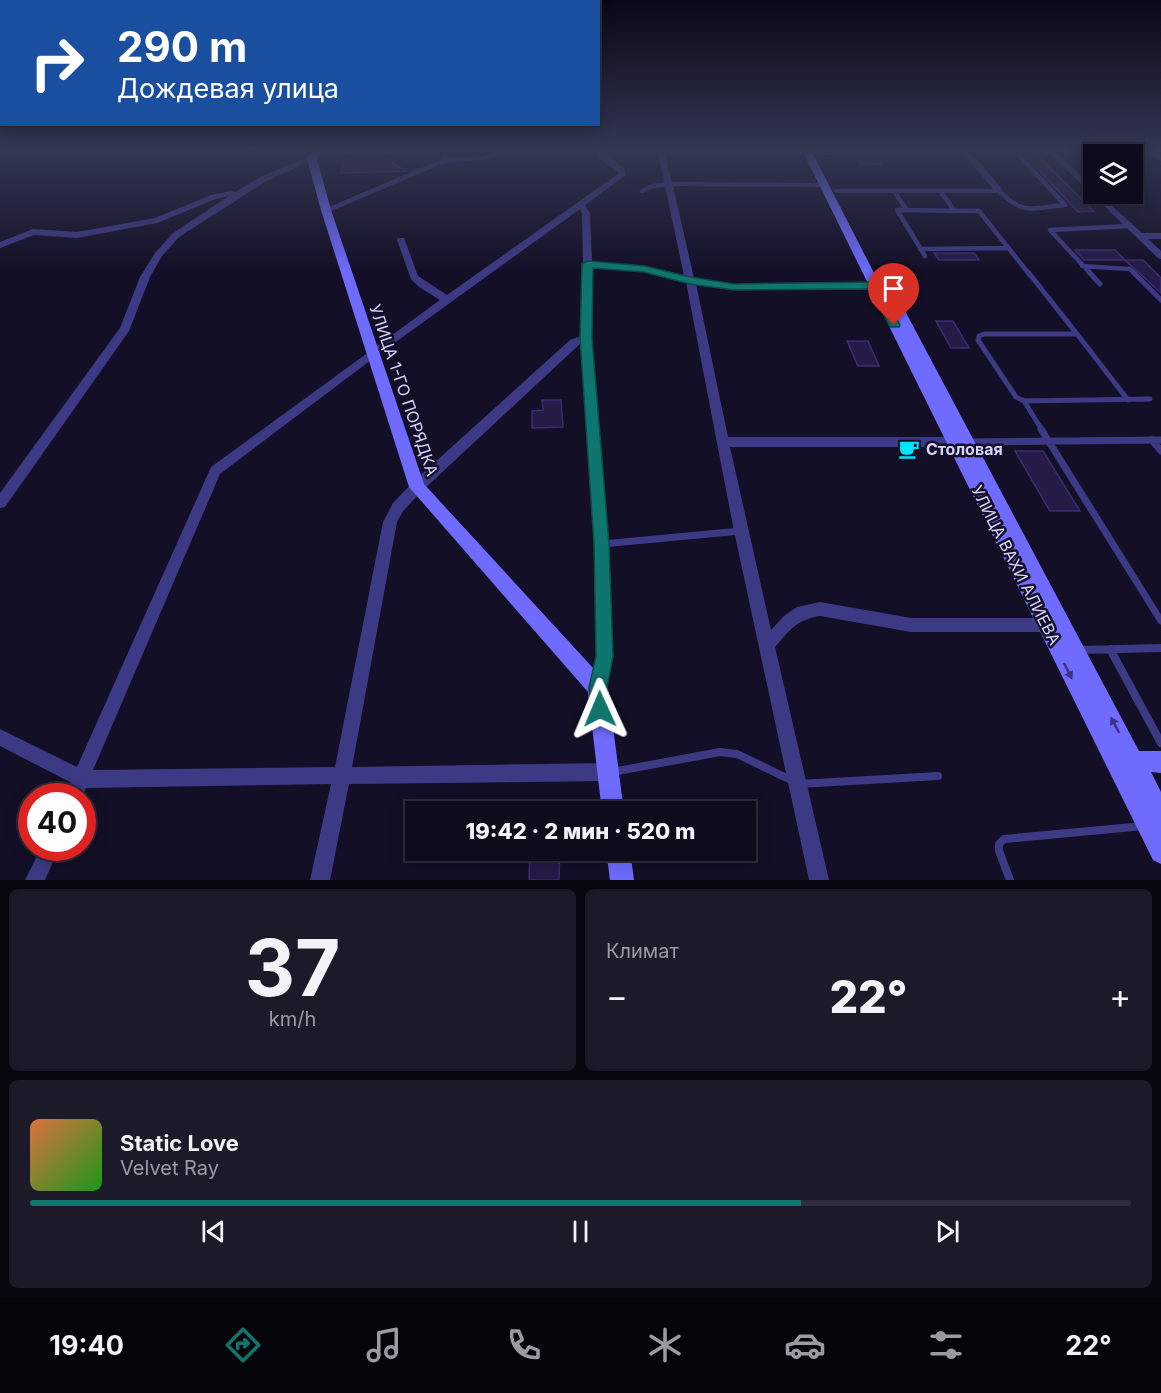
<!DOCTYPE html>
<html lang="ru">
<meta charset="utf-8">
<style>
:root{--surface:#0e0b1c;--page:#1c1929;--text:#f1f3f6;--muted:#9b9ba3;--line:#2e2b3b;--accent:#0f766e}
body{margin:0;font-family:Inter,sans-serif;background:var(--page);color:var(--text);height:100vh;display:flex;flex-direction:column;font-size:22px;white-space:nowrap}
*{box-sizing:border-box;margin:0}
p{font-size:20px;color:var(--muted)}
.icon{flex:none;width:33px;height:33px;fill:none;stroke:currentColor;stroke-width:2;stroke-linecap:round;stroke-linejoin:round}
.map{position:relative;height:880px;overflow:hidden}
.details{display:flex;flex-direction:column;gap:9px;padding:9px;background:#08060f;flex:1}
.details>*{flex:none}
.guide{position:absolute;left:0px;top:0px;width:600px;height:126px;box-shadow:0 3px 15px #0003,0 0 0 2px var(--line);background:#1a4fa0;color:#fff;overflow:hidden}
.fabs{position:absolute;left:1083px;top:144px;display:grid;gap:12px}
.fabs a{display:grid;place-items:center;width:60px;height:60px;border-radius:0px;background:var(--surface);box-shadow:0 3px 15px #0003,0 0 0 2px var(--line);font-size:30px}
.speed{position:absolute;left:18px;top:783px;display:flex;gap:12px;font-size:30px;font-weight:700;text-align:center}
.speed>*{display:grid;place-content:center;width:78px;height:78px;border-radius:50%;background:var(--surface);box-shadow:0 3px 15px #0003,0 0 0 2px var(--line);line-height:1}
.speed .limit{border:9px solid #d22;background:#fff;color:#111}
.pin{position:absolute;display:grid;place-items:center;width:51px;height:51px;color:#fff;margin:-62px -26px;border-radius:50% 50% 50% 0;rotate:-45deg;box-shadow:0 0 6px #0007}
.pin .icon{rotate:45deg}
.me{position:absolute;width:66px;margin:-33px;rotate:359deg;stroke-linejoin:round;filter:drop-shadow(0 0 4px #0008)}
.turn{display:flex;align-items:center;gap:21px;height:126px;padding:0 18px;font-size:27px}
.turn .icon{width:78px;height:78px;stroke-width:2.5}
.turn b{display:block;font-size:42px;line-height:51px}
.big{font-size:45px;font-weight:800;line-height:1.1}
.details .card{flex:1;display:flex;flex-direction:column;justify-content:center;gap:9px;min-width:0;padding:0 21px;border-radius:9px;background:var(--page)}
.details .dial{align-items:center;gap:0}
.dial b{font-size:78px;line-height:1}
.song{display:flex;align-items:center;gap:18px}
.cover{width:72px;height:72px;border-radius:9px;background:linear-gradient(135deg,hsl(20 70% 55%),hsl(120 70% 35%))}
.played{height:6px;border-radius:3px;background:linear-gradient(90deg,var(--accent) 70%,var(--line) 70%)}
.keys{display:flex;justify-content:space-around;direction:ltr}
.heat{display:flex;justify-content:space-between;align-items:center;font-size:33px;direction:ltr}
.details .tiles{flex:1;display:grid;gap:9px;grid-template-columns:1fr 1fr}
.card:last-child{grid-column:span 2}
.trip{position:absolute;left:405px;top:801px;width:351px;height:60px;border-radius:0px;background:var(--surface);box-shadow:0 3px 15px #0003,0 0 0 2px var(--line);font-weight:800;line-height:60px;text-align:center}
.dock{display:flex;height:96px;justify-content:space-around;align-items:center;background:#06040b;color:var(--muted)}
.dock .icon{width:42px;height:42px}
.dock .on{color:var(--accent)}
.dock b{font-size:27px;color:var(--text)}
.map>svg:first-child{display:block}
.building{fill:#241b47;stroke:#3b2d73;stroke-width:1.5}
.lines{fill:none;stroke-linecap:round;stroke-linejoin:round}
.path{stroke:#2fb8b0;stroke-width:1.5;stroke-dasharray:2 3;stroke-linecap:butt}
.lane-far3{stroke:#3d3a85;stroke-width:4.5}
.lane-far2{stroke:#3d3a85;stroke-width:5}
.lane-far1{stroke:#3d3a85;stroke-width:7}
.lane{stroke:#3d3a85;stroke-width:8}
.street{fill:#3d3a85;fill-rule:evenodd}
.secondary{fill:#6f6bff;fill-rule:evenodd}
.oneway{fill:#38347d}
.route{fill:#0f766e;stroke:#0a4d48;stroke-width:1.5}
.labels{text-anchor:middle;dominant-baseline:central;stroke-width:5;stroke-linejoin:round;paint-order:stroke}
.street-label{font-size:16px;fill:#d9d4ff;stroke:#130f26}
.poi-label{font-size:16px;font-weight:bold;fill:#d9d4ff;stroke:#130f26;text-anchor:start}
</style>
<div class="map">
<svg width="1161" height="880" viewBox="0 0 1161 880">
<rect width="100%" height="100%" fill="#130f26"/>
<path class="building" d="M356,150H373L406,171L341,173L345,160H352Z
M852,150H872L882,164L862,165Z
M1024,154H1036L1094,211L1078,212Z
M1075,250H1115L1125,260H1084Z
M934,253H974L979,260H939Z
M1125,260H1143L1161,278V293Z
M936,321H953L969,348H951Z
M847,341H868L879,366H858Z
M542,400H561L563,427L532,428V411L543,410Z
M1015,451H1043L1080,511H1050Z
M530,850H560L559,880H529Z"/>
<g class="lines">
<path class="path" d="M819,154L855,153"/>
<path class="lane-far3" d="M642,191L653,186L668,184
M894,191L906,209
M940,191L954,210
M999,191C1024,216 1032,208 1065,205L1014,150
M920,249L1009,248
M925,256L897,210L979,211L1029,274
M1082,266L1130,269L1135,274
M1091,274L1050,230L1129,226"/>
<path class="lane-far2" d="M1028,272L1077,334H984L979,336L978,340L1016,397L1024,401L1150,399
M1089,272L1100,284
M1133,272L1161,300
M1077,334L1128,400
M1024,401L1042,430"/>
<path class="lane-far1" d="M1041,429L1161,621
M1152,440L1161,451
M967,442L1161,440
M602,544L741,531"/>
<path class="lane" d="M1110,649L1161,743
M1079,650L1161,648
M612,772L720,752L737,754L799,784L938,776
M1010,880L999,851V844L1004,839L1144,826"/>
<path class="street" d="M444,150H451L448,158L484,156L505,150H664L672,182L824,183L828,185L824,187L673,186L694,278L734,284L875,283L880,286L875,289L734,290L696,284L728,437H954L958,439L960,442L958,445L954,447H730L771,630L784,616L797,607L820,602L911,618H1045L1050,620L1052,625L1050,630L1045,632H911L820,616C796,620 790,630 775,647L829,880H809L734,531L686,282L645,272L593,267L591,338L608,544L613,656L604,694L598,696L592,694L590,688L597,656L594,544L581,343L422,491L403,511L397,522L352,767L608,763L614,766L617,772L614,778L608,781L349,784L330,880H310L331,784L86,788L82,796H64L70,782L0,746V729L77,767L211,467L440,300L419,287L411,279L397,240L398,238H404L418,276L447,295L618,174L617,171L599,159L596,152H512L485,160L444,163L329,212L322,210L440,160ZM603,152H658L684,276L645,266L592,262L590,213L585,205L626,175L624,168ZM580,209L582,213L583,264L581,336L570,340L412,483L393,503L383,522L335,767L93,770L220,474L375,357Z
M961,150H969L1002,189V193H837L833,191L837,189H993Z
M1046,150H1053L1094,187V194H1099L1142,233H1161V239H1148L1161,251V259L1158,258Z
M1146,150H1153L1161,155V161Z
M309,157L316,159L268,180L179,237L162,256L150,277L129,331L5,507L0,508V493L120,328L140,277L155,253L173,233L229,196L216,199L157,223L77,238L34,235L0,248V242L33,229L77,232L155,218L211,195L232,191L235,192L262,176Z
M41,848H59L45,880H25Z"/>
<path class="secondary" d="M312,150H321L317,159L331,210L424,484L605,681L608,688L624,812H602L588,692L409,487L321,210L307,159Z
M802,150H811L892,308L898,305L904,309L1139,751H1161V773L1151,772L1161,792V864L1153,860Z
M606,850H630L634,880H610Z"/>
</g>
<defs><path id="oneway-solid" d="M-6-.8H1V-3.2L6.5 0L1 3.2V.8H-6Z" transform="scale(1.5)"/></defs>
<g class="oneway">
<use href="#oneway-solid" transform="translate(1068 671) rotate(63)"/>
<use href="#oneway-solid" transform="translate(1115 725) rotate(-118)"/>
</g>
<linearGradient id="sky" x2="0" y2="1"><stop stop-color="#0a0815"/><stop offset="0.55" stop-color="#333752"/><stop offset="1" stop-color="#333752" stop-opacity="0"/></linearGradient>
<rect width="1161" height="273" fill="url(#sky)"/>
<path class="route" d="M588,261L645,266L690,277L734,284L875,282L880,286L900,325L899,327H890L871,289L734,290L690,284L644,272L593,268L592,338L609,544L613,656L607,688L609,709L607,716L600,719L594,716L589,688L596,656L594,544L580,338L582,264Z"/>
<defs>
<g id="cafe-bare" transform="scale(1.62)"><path d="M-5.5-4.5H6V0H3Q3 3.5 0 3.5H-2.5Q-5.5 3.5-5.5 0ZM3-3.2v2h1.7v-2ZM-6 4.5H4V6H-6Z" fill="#00e5ff" stroke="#130f26" stroke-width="2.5" paint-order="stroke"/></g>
</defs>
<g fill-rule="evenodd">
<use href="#cafe-bare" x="909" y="449"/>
</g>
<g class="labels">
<g class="street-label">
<text transform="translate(404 390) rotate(71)">УЛИЦА 1-ГО ПОРЯДКА</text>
<text transform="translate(1016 565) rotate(63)">УЛИЦА ВАХИ АЛИЕВА</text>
</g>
<g class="poi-label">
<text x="926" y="449">Столовая</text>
</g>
</g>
</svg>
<div class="fabs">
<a><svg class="icon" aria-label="layers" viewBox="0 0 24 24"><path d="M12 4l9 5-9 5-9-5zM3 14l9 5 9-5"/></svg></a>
</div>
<div class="speed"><div class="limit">40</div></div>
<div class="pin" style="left:894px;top:325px;background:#d93025"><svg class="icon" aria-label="arrive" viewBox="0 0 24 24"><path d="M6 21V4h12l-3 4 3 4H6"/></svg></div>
<svg class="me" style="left:600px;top:709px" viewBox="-20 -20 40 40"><path d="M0-17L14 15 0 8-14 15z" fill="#0f766e" stroke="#fff" stroke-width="4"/></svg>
<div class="trip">19:42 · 2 мин · 520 m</div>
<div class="guide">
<div class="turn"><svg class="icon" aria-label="right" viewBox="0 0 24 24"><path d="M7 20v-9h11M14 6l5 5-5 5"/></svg><div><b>290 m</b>Дождевая улица</div></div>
</div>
</div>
<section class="details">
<div class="tiles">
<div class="card dial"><b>37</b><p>km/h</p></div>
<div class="card"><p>Климат</p>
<div class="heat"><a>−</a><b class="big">22°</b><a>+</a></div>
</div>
<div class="card">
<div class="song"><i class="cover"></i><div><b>Static Love</b><p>Velvet Ray</p></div></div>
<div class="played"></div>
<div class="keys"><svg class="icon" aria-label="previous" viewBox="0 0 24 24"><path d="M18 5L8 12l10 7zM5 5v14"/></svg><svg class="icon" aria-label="pause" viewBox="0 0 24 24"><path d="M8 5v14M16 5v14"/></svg><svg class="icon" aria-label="next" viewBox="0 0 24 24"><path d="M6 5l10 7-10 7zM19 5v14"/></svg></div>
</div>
</div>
</section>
<nav class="dock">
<b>19:40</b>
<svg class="icon on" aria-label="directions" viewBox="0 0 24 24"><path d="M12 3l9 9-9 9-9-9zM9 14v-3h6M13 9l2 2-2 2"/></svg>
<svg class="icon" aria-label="music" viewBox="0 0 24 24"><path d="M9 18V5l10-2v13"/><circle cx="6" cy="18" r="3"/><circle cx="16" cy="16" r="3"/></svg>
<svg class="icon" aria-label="phone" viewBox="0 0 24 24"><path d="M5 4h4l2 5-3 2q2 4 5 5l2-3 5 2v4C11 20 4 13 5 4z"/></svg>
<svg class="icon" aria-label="climate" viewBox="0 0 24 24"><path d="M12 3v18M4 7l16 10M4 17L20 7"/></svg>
<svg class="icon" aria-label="car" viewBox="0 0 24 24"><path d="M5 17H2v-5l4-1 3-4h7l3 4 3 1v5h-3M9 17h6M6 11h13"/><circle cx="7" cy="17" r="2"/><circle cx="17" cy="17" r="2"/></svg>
<svg class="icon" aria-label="filters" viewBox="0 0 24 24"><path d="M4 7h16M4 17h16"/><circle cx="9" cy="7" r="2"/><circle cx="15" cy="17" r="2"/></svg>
<b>22°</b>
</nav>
